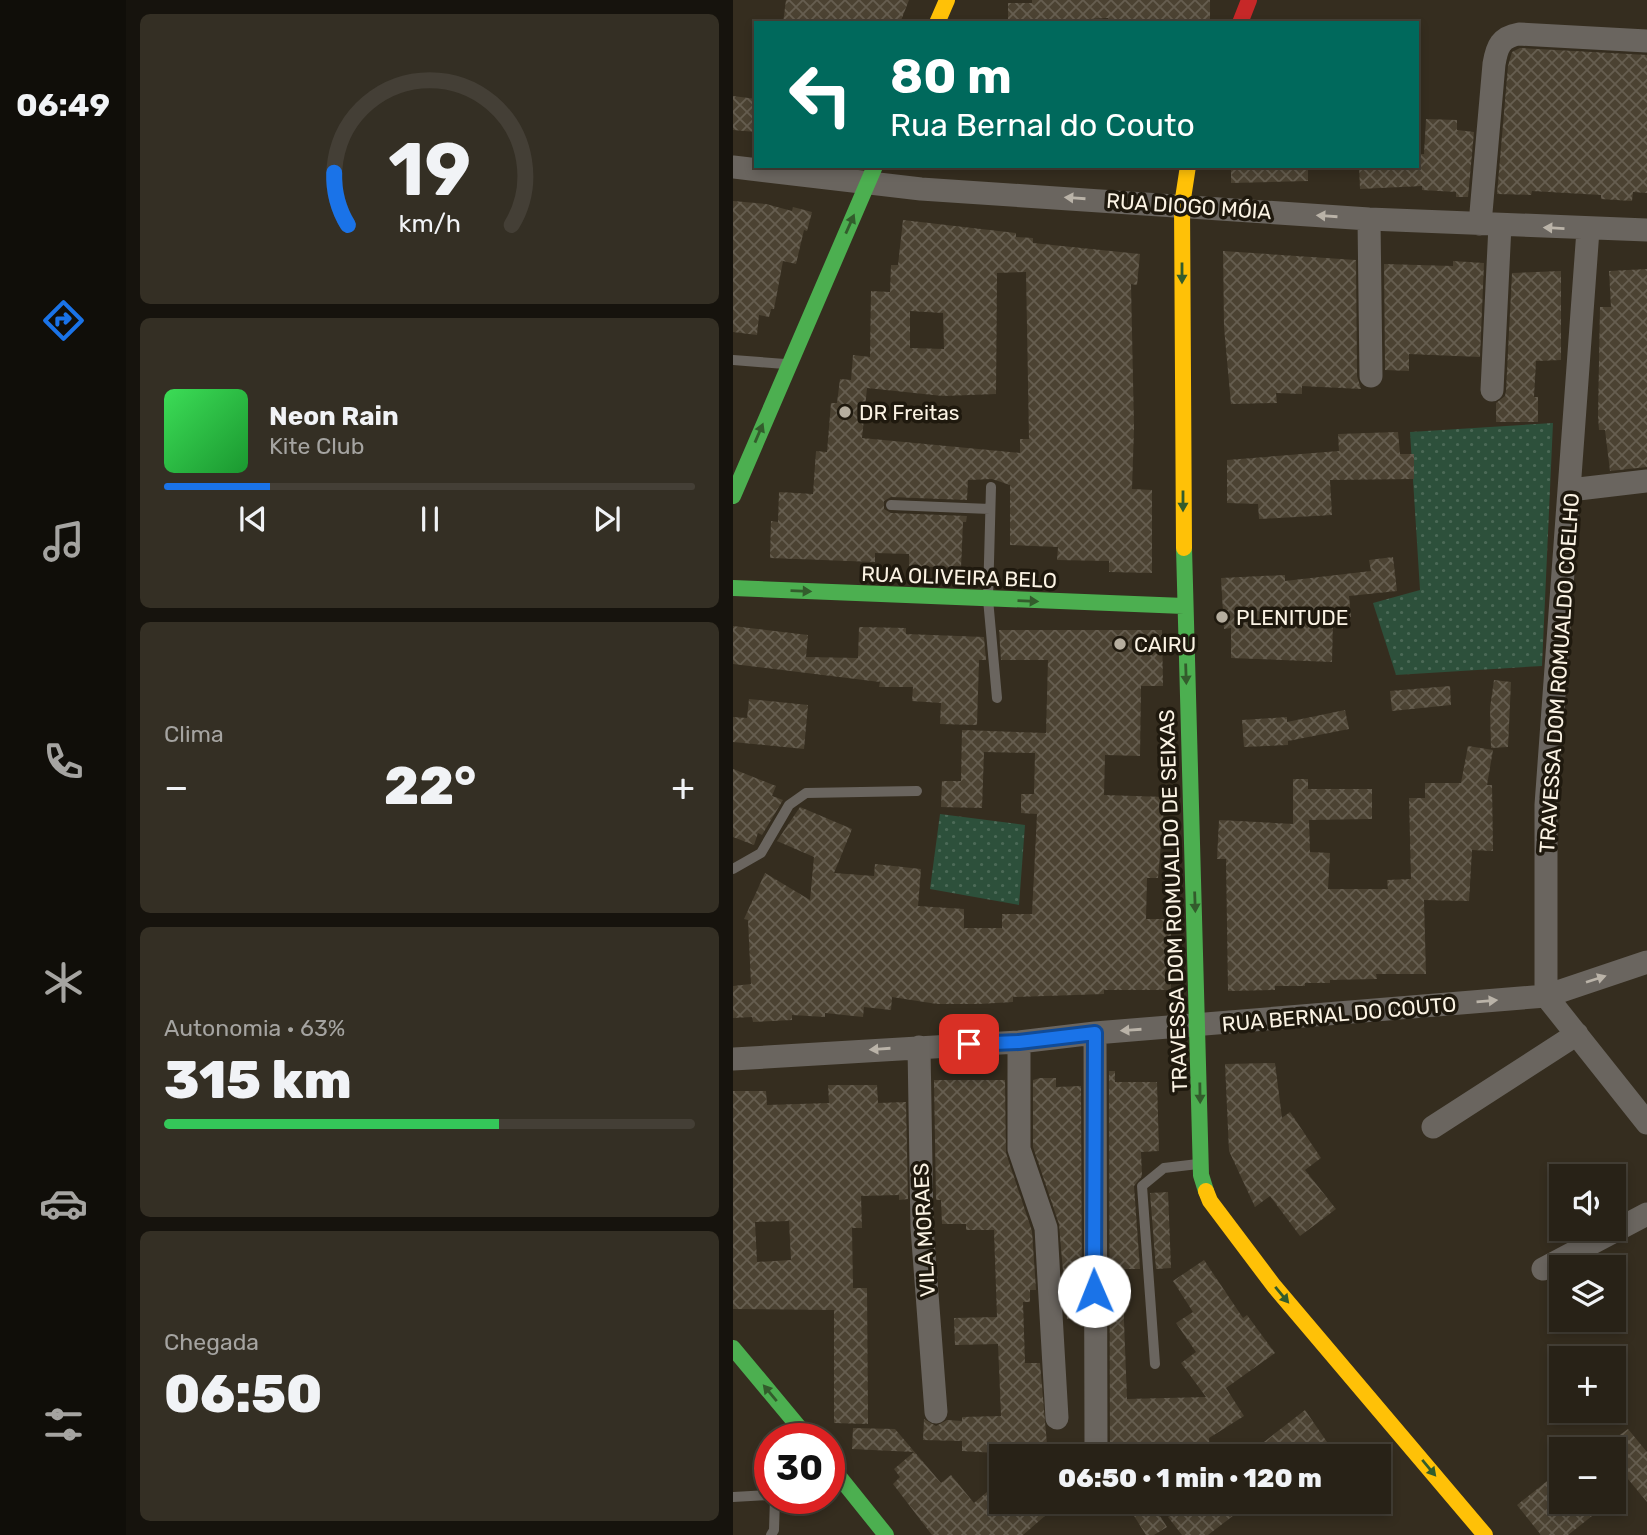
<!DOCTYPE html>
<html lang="pt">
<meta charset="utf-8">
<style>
:root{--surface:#282217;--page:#342f24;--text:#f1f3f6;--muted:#a5a4a1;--line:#443f36;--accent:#1a73e8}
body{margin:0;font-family:Rubik,sans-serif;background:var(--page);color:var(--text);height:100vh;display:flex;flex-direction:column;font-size:26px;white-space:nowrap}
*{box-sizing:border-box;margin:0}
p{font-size:23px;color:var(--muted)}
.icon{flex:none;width:38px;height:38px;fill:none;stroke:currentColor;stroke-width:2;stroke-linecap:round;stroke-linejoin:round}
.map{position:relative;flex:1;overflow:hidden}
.panel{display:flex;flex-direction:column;gap:14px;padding:14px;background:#16130d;width:607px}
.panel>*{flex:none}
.hud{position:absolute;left:21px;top:21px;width:665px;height:147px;border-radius:0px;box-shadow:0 4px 10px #0003,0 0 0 2px var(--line);background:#00695c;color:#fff;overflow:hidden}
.tools{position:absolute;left:816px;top:1164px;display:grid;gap:14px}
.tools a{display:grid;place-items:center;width:77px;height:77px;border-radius:0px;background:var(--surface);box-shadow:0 4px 10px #0003,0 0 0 2px var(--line);font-size:35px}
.speed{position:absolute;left:21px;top:1423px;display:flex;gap:14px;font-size:35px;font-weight:700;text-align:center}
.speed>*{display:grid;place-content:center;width:91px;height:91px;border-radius:50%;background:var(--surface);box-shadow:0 4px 10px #0003,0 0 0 2px var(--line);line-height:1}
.speed .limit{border:10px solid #d22;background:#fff;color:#111}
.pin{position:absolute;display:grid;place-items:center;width:60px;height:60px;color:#fff;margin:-30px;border-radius:14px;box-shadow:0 4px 10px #0006}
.me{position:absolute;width:77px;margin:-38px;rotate:359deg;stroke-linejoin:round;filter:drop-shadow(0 0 5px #0008)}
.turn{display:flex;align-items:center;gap:24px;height:147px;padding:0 21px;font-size:32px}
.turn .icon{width:91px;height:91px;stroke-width:2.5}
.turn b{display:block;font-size:49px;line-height:60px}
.big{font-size:52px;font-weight:800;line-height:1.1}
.panel .tile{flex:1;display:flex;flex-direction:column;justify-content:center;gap:10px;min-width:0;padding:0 24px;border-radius:10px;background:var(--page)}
.panel .dial{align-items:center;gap:0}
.dial svg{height:182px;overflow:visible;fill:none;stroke:var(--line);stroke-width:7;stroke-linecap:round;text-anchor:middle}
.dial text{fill:var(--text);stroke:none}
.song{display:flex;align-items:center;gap:21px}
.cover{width:84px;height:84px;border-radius:10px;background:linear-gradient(135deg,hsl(130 70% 55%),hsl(130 70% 35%))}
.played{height:7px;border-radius:4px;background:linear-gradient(90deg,var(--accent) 20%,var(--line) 20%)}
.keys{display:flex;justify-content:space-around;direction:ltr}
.heat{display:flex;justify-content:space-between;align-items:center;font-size:38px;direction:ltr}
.charge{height:10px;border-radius:5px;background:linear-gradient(90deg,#34c759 63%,var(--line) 0)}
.trip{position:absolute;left:256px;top:1444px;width:402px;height:70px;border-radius:0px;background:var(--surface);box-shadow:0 4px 10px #0003,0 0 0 2px var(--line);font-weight:800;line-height:70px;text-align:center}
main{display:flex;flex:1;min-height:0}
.tabs{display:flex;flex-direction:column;width:126px;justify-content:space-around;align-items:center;background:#100e09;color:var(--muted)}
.tabs .icon{width:49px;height:49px}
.tabs .selected{color:var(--accent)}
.tabs b{font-size:32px;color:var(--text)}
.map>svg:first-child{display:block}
.grass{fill:url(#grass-dots)}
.building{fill:url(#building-cross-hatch);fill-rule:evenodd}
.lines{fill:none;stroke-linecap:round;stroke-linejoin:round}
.lane{stroke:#6a655f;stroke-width:10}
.street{stroke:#6a655f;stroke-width:23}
.fast{stroke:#4caf50;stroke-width:16}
.slow{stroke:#ffc107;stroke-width:16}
.jam{stroke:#c62828;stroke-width:16}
.oneway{fill:#bab3a8}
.oneway2{fill:#335c2c}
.route-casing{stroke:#114b97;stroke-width:18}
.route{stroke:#1a73e8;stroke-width:12}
.poi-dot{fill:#b6ae9f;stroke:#1f190e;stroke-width:2.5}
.labels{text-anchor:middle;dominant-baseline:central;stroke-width:7;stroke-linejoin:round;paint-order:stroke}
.street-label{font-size:21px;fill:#fbf3e4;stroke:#1f190e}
.poi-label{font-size:21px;fill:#fbf3e4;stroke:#1f190e;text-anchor:start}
</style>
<main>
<nav class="tabs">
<b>06:49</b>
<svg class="icon selected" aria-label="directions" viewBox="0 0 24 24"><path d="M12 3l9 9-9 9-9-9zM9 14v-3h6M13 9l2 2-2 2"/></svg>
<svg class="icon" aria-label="music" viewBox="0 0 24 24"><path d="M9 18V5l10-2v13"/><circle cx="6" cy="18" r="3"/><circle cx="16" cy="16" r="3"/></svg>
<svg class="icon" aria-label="phone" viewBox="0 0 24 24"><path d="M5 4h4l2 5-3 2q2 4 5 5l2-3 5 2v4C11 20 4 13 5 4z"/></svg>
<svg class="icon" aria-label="climate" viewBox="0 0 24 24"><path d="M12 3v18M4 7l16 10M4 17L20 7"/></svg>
<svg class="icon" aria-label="car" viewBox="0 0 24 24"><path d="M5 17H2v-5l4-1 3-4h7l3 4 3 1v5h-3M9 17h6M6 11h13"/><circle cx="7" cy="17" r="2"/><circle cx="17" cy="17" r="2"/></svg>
<svg class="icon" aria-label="filters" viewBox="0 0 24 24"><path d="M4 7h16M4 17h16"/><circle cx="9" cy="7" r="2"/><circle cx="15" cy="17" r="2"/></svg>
</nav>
<section class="panel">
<div class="tile dial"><svg viewBox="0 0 100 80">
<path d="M14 69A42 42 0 1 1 86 69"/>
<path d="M14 69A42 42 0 0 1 8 46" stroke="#1a73e8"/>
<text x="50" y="56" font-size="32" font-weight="700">19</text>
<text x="50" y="72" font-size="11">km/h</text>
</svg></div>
<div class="tile">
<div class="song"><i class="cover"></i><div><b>Neon Rain</b><p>Kite Club</p></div></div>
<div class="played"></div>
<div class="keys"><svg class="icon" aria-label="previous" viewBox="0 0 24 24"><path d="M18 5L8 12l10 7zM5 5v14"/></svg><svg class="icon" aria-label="pause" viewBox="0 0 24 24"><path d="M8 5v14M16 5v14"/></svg><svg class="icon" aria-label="next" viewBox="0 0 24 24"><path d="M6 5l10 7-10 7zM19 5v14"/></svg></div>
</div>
<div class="tile"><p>Clima</p>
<div class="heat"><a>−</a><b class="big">22°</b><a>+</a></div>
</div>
<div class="tile"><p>Autonomia · 63%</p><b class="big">315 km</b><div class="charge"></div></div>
<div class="tile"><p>Chegada</p><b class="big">06:50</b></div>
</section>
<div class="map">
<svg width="914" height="1535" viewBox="0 0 914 1535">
<defs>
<pattern id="grass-dots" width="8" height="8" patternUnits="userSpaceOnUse" patternTransform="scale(1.75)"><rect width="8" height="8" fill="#2d503b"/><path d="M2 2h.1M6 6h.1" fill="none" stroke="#4c6a57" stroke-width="1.8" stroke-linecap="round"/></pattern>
<pattern id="building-cross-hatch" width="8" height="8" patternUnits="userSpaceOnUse" patternTransform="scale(1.75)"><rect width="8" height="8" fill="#4b4232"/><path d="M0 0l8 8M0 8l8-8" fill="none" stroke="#665e50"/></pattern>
</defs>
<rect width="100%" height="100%" fill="#352d1f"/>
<path class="grass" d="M820,423L809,666L663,675L640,603L687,590L677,432Z
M207,814L292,825L286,905L197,889Z"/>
<path class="building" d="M53,0H176L167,23H50Z
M299,0H477V23H375V18L337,20V23H275V3H299Z
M787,48L914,55V193L900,192L899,201L868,199V195L799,191L798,195L764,194L775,66L779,52Z
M0,96L23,99V132L0,130Z
M693,119L724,120V130L741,132L735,197H723V192L689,190V186L627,189L626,166H684V154H691Z
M498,166H575V181L498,183Z
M0,201L33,204L59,211L60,207L79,212L74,231L71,230L63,264L50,261L41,309H38L36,317L26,315L24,335L0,332Z
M170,220L283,233V237L300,238V243L407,254L404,285L398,284L401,428L399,489L419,490V573L376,572V561L324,560L325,547L277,545V485L259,479L235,480L234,500L158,497L151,501V509L158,513L234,516L233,522H230L228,568L176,566V554L142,553V562L37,558L38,521L45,522L46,492L80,494L83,451L94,452L98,403H104L107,379L118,380L120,355L137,357L138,291L157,292L158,265H165ZM293,272L296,439H287V453L129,438L134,388L210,396L263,394L264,273ZM177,311L210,313L211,349L177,348Z
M490,251L623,260L624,376L628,389L569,386V394L543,393L544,403L498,404L491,327Z
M720,261L751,263L747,357L676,354V371L652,370L651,264L720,266Z
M914,269V467L877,471L872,430H866L865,416L867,307H878L876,271Z
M828,271V360L803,361L801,397H805V422H763V403L772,396L773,391L779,273Z
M665,432L667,454H681V479L597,480L599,515L526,519L525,504L494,503V460L606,451L605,434Z
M660,557L664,591L616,596L618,617L600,619L599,662L498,658V628L491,629L488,578L552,575V581L638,571L636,560Z
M0,626L75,635L73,657L125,658L126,627L173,628V634L251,637L253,660H246L244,725L207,724L208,703L179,701L180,687H146L147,682L0,664Z
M266,630H429L430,686H408L407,756L372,755L371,795L432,797L425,878H414L413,919H438V990H371V994L280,997V1002L246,1004H204L159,997L158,1010L131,1007L130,1017L92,1013V1017L59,1015V1020L20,1022L19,1017L0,1018V986L18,984L15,920L11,919L32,873L77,900L81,857L44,841L67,807L119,829L101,873L141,876L142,864L188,869L185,906L231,909V928H269V914H299L304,814L288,813V794H301L302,753L251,752L249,808L208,807L209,781H228L229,730L313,733L315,660H268Z
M761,680L778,682L775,747L758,748L757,708Z
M717,686L718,705L659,711L657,691Z
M16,699L75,705L71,749L0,742V717L14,718Z
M612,710L616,729L555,741V745L511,747L509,720L554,717V722Z
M735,746L760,750L754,785H759L760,851L739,850L736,901L691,900L693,974H643L644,979L597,980V983H572V986H542V990L495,991L493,859H484L486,820L560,824V779H575V789H639V819L576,820L577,852L597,853L595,889H655L654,880L678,879L676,798H692V783H728Z
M0,769L43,786L39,796L50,800L29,835L25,833L21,845L0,837Z
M542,1063L549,1118L557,1112L588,1158L572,1170L603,1209L567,1236L537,1196L522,1207L496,1151L492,1064Z
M376,1071H382V1082H424L426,1151L408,1152L409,1176L401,1186L407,1269H389L394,1399L473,1397L448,1363L463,1352L443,1323L460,1312L440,1281L471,1260L510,1318L514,1315L542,1353L493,1388L511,1416L476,1438L477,1456H372L377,1446Z
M307,1078H323V1087L348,1086L349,1319H334L326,1224L300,1147V1080Z
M201,1080H272L273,1153L299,1231L303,1290H297V1302H290L292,1363H307L315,1456L229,1451V1441L190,1440L191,1419L203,1426L214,1420L229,1421V1417L268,1416L265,1344L222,1345L221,1318L264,1317L261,1230H233V1224H209L208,1200H203Z
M95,1085H144L145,1103L173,1102L175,1199L166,1200V1195L128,1196L129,1228H119L120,1288H134L135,1424L101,1423V1310L0,1309V1091H33L34,1105L96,1103ZM56,1221L58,1260L24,1262L22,1222Z
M435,1192L438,1268L423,1269L417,1193Z
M572,1410L594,1442L576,1456H513Z
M120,1428L162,1429L208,1483L218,1475L241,1503L261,1486L268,1494V1502H328L290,1535H199L160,1484L167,1477L161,1469L181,1452L119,1449Z
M895,1429L914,1452V1502L880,1461V1440Z
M828,1470V1502H848L859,1516L835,1535H808L784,1505Z
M413,1502H418L434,1527L421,1535H413L398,1511Z
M455,1502H518L475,1535H449L435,1517Z"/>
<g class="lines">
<path class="lane" d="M0,360L52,364
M258,487L255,599L264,698
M158,505L257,509
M0,869L28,853L56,805L73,793L184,791
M422,1364L409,1186L431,1168L465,1164
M0,1497L37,1495
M38,1535L41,1530L42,1498"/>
<path class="street" d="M0,167L188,189L636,219L914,230
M636,219L638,376
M747,224L761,64C764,46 768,37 786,34L914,41
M855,230L813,805V996L914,1123
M759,390L767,225
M837,490L914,481
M362,1033L363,1446
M286,1042V1149L313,1228L324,1418
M186,1047L189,1228L203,1412
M0,1059L286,1042L362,1033L813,996L914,962
M700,1127L844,1034
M810,1269L914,1214"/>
<path class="fast" d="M0,496L142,166
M451,548L468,1175L473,1191
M0,588L451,606
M0,1348L75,1438
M96,1464L153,1535"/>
<path class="slow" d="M204,23L214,0
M451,548L449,205L455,166
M473,1191L477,1201L541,1286L752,1535"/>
<path class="jam" d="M507,23L516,0"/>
</g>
<defs><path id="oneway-solid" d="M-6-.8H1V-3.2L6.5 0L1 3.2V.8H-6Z" transform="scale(1.75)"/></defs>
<g class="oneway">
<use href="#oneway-solid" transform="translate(342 198) rotate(-176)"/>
<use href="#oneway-solid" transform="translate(594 216) rotate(-176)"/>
<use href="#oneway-solid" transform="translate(821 228) rotate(-177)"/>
<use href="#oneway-solid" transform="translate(863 979) rotate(-18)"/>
<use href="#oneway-solid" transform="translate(754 1001) rotate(-5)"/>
<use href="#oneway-solid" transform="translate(398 1030) rotate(176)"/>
<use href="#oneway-solid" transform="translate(147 1049) rotate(176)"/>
</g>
<g class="oneway2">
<use href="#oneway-solid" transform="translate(117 224) rotate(-66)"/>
<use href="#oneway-solid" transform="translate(449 273) rotate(90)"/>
<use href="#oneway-solid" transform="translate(26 433) rotate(-67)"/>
<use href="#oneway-solid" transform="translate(450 501) rotate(90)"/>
<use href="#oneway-solid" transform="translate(68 591) rotate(2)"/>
<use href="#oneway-solid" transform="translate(295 601) rotate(2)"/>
<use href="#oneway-solid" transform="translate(453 674) rotate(88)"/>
<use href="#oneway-solid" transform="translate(462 902) rotate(88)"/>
<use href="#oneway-solid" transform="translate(467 1093) rotate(89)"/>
<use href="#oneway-solid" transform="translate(549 1295) rotate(50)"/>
<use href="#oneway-solid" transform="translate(37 1393) rotate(-130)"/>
<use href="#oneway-solid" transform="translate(696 1468) rotate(50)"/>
</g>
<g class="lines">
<g class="route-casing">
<path id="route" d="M236,1044L286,1042L362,1033L361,1291"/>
</g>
<use href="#route" class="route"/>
</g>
<g class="poi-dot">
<circle cx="112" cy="412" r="7"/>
<circle cx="489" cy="617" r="7"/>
<circle cx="387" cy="644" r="7"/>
</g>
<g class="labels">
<g class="street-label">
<text transform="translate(456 206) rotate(4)">RUA DIOGO MÓIA</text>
<text transform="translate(226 577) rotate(2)">RUA OLIVEIRA BELO</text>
<text transform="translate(826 673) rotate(-86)">TRAVESSA DOM ROMUALDO COELHO</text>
<text transform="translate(440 901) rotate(-92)">TRAVESSA DOM ROMUALDO DE SEIXAS</text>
<text transform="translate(606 1014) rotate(-5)">RUA BERNAL DO COUTO</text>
<text transform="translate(191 1230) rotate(-93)">VILA MORAES</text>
</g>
<g class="poi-label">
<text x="126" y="412">DR Freitas</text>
<text x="503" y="617">PLENITUDE</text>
<text x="401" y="644">CAIRU</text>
</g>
</g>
</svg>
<div class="tools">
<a><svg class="icon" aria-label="sound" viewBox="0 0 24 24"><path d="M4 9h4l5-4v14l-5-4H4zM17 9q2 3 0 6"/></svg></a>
<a><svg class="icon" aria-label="layers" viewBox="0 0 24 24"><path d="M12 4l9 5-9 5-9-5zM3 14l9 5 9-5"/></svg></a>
<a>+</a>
<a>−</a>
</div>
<div class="speed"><div class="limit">30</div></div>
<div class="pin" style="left:236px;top:1044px;background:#d93025"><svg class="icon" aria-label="arrive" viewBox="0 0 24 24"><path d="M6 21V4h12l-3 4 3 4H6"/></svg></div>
<svg class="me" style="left:361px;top:1291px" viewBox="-20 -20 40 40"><circle r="19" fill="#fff"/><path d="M0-13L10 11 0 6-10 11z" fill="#1a73e8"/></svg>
<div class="trip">06:50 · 1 min · 120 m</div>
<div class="hud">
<div class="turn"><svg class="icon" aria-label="left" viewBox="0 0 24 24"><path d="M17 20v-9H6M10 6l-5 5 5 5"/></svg><div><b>80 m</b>Rua Bernal do Couto</div></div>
</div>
</div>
</main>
